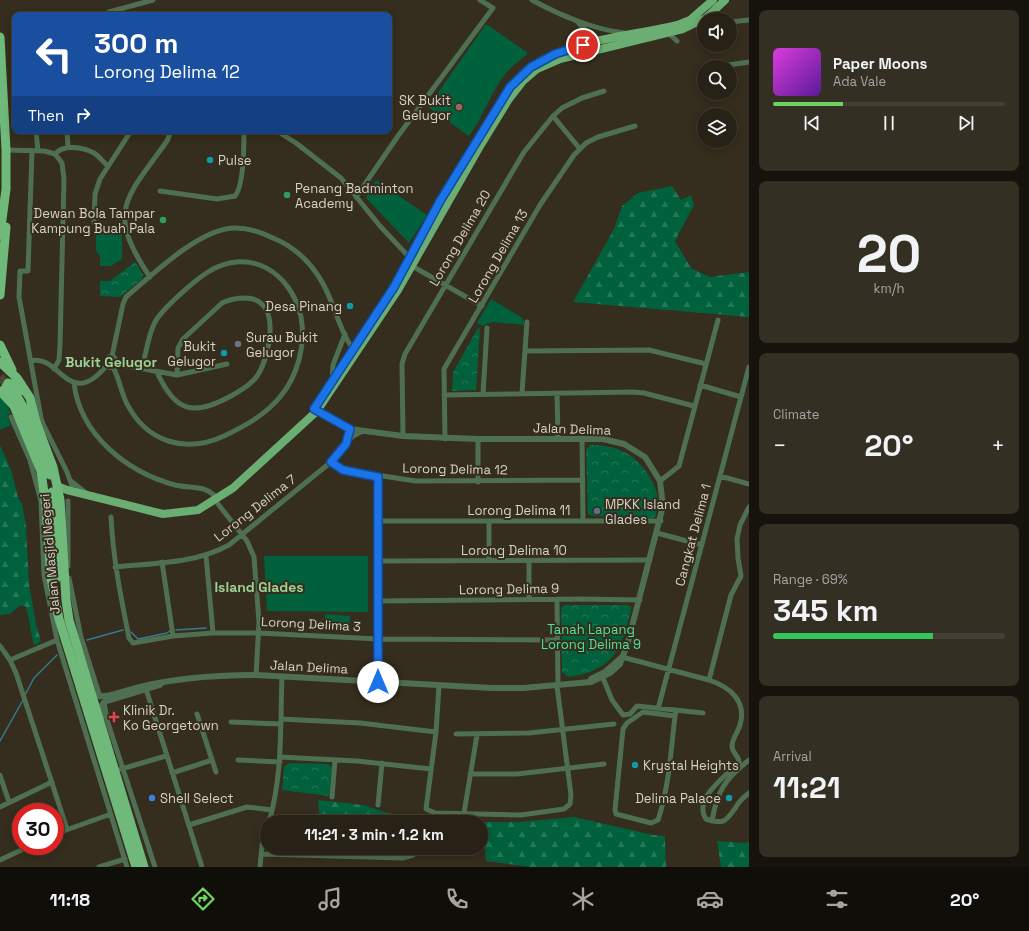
<!DOCTYPE html>
<meta charset="utf-8">
<style>
:root{--surface:#282216;--page:#342f23;--text:#f1f3f6;--muted:#a5a4a1;--line:#443f35;--accent:#6ed361}
body{margin:0;font-family:"Space Grotesk",sans-serif;background:var(--page);color:var(--text);height:100vh;display:flex;flex-direction:column;font-size:15px;white-space:nowrap}
*{box-sizing:border-box;margin:0}
p{font-size:13px;color:var(--muted)}
.icon{flex:none;width:22px;height:22px;fill:none;stroke:currentColor;stroke-width:2;stroke-linecap:round;stroke-linejoin:round}
.map{position:relative;flex:1;overflow:hidden}
.drawer{display:flex;flex-direction:column;gap:10px;padding:10px;background:#16130c;width:280px}
.drawer>*{flex:none}
.guide{position:absolute;left:12px;top:12px;width:380px;height:122px;border-radius:8px;box-shadow:0 2px 10px #0003,0 0 0 1px var(--line);background:#1a4fa0;color:#fff;overflow:hidden}
.buttons{position:absolute;left:697px;top:12px;display:grid;gap:8px}
.buttons a{display:grid;place-items:center;width:40px;height:40px;border-radius:50%;background:var(--surface);box-shadow:0 2px 10px #0003,0 0 0 1px var(--line);font-size:20px}
.speed{position:absolute;left:12px;top:803px;display:flex;gap:8px;font-size:20px;font-weight:700;text-align:center}
.speed>*{display:grid;place-content:center;width:52px;height:52px;border-radius:50%;background:var(--surface);box-shadow:0 2px 10px #0003,0 0 0 1px var(--line);line-height:1}
.speed .limit{border:6px solid #d22;background:#fff;color:#111}
.pin{position:absolute;display:grid;place-items:center;width:34px;height:34px;color:#fff;margin:-17px;border:2px solid #fff;border-radius:50%;box-shadow:0 1px 4px #0007}
.me{position:absolute;width:44px;margin:-22px;rotate:0deg;stroke-linejoin:round;filter:drop-shadow(0 0 3px #0008)}
.turn{display:flex;align-items:center;gap:14px;height:84px;padding:0 16px;font-size:18px}
.turn .icon{width:52px;height:52px;stroke-width:2.5}
.turn b{display:block;font-size:28px;line-height:34px}
.then{display:flex;align-items:center;height:38px;padding:0 16px;background:#0003;gap:8px;font-size:15px}
.big{font-size:30px;font-weight:700;line-height:1.1}
.drawer .widget{flex:1;display:flex;flex-direction:column;justify-content:center;gap:6px;min-width:0;padding:0 14px;border-radius:8px;background:var(--page)}
.drawer .dial{align-items:center;gap:0}
.dial b{font-size:52px;line-height:1}
.song{display:flex;align-items:center;gap:12px}
.cover{width:48px;height:48px;border-radius:6px;background:linear-gradient(135deg,hsl(300 70% 55%),hsl(270 70% 35%))}
.played{height:4px;border-radius:2px;background:linear-gradient(90deg,var(--accent) 30%,var(--line) 30%)}
.keys{display:flex;justify-content:space-around;direction:ltr}
.heat{display:flex;justify-content:space-between;align-items:center;font-size:22px;direction:ltr}
.charge{height:6px;border-radius:3px;background:linear-gradient(90deg,#34c759 69%,var(--line) 0)}
.trip{position:absolute;left:260px;top:815px;width:228px;height:40px;border-radius:20px;background:var(--surface);box-shadow:0 2px 10px #0003,0 0 0 1px var(--line);font-weight:700;line-height:40px;text-align:center}
.menu{display:flex;height:64px;justify-content:space-around;align-items:center;background:#100e09;color:var(--muted)}
.menu .icon{width:28px;height:28px}
.menu .on{color:var(--accent)}
.menu b{font-size:18px;color:var(--text)}
main{display:flex;flex:1;min-height:0}
.map>svg:first-child{display:block}
.green{fill:#00613c}
.forest{fill:url(#forest-firs)}
.park{fill:url(#park-crowns)}
.lines{fill:none;stroke-linecap:round;stroke-linejoin:round}
.stream{stroke:#357a91;stroke-width:1.5}
.trunk-tunnel{stroke:#4d4637;stroke-width:9;stroke-dasharray:9 4.5;stroke-linecap:butt}
.minor{stroke:#4f6f52;stroke-width:5}
.tertiary{stroke:#4f6f52;stroke-width:6}
.primary{stroke:#6aae73;stroke-width:8}
.trunk{stroke:#6fba7a;stroke-width:9}
.route-casing{stroke:#114b97;stroke-width:10}
.route{stroke:#1a73e8;stroke-width:7}
.education-dot{fill:#8d6e63;stroke:#352d1d;stroke-width:1.5}
.culture-dot{fill:#0f9aa8;stroke:#352d1d;stroke-width:1.5}
.leisure-dot{fill:#2e9e5b;stroke:#352d1d;stroke-width:1.5}
.worship-dot{fill:#6b7280;stroke:#352d1d;stroke-width:1.5}
.service-dot{fill:#5c6f8a;stroke:#352d1d;stroke-width:1.5}
.health-dot{fill:#e0444e;stroke:#352d1d;stroke-width:1.5}
.shop-dot{fill:#3f7fe0;stroke:#352d1d;stroke-width:1.5}
.labels{text-anchor:middle;dominant-baseline:central;stroke-width:4;stroke-linejoin:round;paint-order:stroke}
.poi-label{font-size:13px;fill:#d7d2c8;stroke:#352d1d;text-anchor:start}
.street-label{font-size:13px;fill:#d7d2c8;stroke:#352d1d}
.park-label{font-size:13px;fill:#50e29c;stroke:#352d1d}
.neighbourhood-label{font-size:14px;font-weight:bold;fill:#9dd295;stroke:#352d1d}
</style>
<main>
<div class="map">
<svg width="749" height="867" viewBox="0 0 749 867">
<defs>
<pattern id="forest-firs" width="22" height="20" patternUnits="userSpaceOnUse"><rect width="22" height="20" fill="#00613c"/><path d="M5 1l3.5 6h-7zM16 11l3.5 6h-7z" fill="#247757"/></pattern>
<pattern id="park-crowns" width="20" height="18" patternUnits="userSpaceOnUse"><rect width="20" height="18" fill="#00613c"/><path d="M2 6a3 3 0 1 1 6 0M12 15a3 3 0 1 1 6 0" fill="none" stroke="#247757"/></pattern>
</defs>
<rect width="100%" height="100%" fill="#352d1d"/>
<path class="green" d="M486,24L528,53C521,60 513,65 507,72C491,91 484,116 469,136L428,107Z
M376,180L427,215L409,243L366,198Z
M96,230H122V259L111,266H100V256L96,251Z
M491,299L521,317L524,321V325L492,322L483,326L477,323Z
M0,398L5,402L11,413L7,415L11,425L0,430Z
M264,556H368V612L267,611Z
M325,614L350,616L349,628L324,625Z"/>
<path class="forest" d="M672,186L681,200L691,195L694,205L675,241L691,268L710,277L749,272V317L573,302L614,229L622,206L638,193Z
M0,445L11,470L18,497L22,504L26,525L29,584L36,624L41,642L34,645C31,635 29,613 25,606H19L10,614L0,615Z
M318,800L363,805L416,822H464H320Z
M574,817L653,835L665,836L666,867H530L486,861L485,848L481,847V822H519Z
M717,841L746,843L749,841V867H721Z"/>
<path class="park" d="M135,262L143,274L142,279L120,297L100,296V281H110Z
M478,328L480,329L476,390L452,391L453,372Z
M590,445C619,445 638,455 652,481C658,492 660,505 655,517L650,519L593,516L588,514L586,450Z
M564,605H628L631,607C631,613 629,619 627,625C619,658 602,673 568,677L562,672L561,608Z
M289,763L328,764L332,767L329,796L282,790L284,767Z"/>
<g class="lines">
<path class="stream" d="M176,630L206,628
M131,632L138,639L167,633L170,631
M87,640L123,630
M25,695L34,678L57,655
M0,741L23,700"/>
<path class="trunk-tunnel" d="M0,377L12,389"/>
<path class="minor" d="M532,0C559,15 595,30 625,33
M716,9L715,16L718,19
M105,15L109,12L153,0
M577,21L587,32L592,44
M730,22L749,20
M668,33L677,41
M722,66L749,62
M553,116L580,149
M36,131L38,151
M67,131L68,147
M277,131L296,143L341,178L380,226L410,258
M6,150L44,151L55,154C63,144 83,147 94,153C99,156 103,162 108,166
M32,151L28,271H20L19,297L41,418L43,424L67,472L72,486L71,491
M160,191L217,199L235,196C244,186 244,145 244,131
M356,197L398,136L493,8L480,0
M94,223L95,194L100,179L131,131
M412,266L482,306
M150,277C105,210 126,199 167,141L171,131
M525,351L649,350L706,364
M112,356L123,304L126,297C152,275 200,228 235,228C249,228 261,232 273,238C295,247 310,261 322,282C335,304 339,332 356,353
M105.5 362a5.5 5.5 0 1 1 11 0a5.5 5.5 0 1 1-11 0Z
M31,361C60,353 69,412 107,365
M116,364L177,375L227,364
M113,367C119,378 121,392 127,404C147,442 185,454 224,436C245,426 265,415 280,397C298,376 306,344 301,317C291,272 249,246 208,272C195,280 162,309 155,322C148,335 146,354 142,368
M54,369L59,360L60,345L64,179L62,163L55,154
M157,372C175,412 193,417 231,396C241,390 253,384 259,373C270,353 282,299 246,298C237,298 230,299 222,303L183,339L178,348L177,375
M74,383C80,435 127,472 175,485C192,489 204,484 217,498
M332,383L333,365L345,334
M700,385L741,397
M522,393L527,322
M557,393L558,439
M483,394L487,328
M444,395L633,392L644,393L694,406
M11,417L30,460L41,501L44,575L57,640L127,867
M403,436L402,364L405,354L524,152L553,116L562,108L582,98L604,91
M445,439L444,369L540,205L574,155L586,143L598,137L635,126
M582,439L583,521
M331,462L343,470L416,481L583,480
M720,476L749,484
M71,481L86,493
M660,481L679,466L718,320
M478,482V439
M68,501V566
M218,504L247,541L254,557L259,622L256,675
M111,517C113,558 121,598 129,638L133,643L173,636L213,633H259L378,639L558,640
M378,521H661
M489,521V561
M657,533L702,545
M206,556L213,633
M378,561L650,560
M162,562L173,636
M115,567C154,563 194,564 229,545L331,462L353,436L363,431
M69,578L81,637L100,697
M529,599V561
M557,599L558,685
M378,601L581,599L640,600
M0,646L10,660L16,673L67,829
M622,657L709,680C730,687 747,701 740,725C738,732 732,739 732,746C732,753 739,756 739,762C728,775 692,798 706,819C725,825 726,821 736,807C739,801 744,797 749,793
M10,660L57,640
M603,678L612,700L623,715L630,714L637,706L703,713
M709,680L731,595L741,576L738,558L737,539L740,525L749,507
M378,682V477
M439,686L436,732L426,809L435,813L521,815L564,809L570,804L571,795L557,686
M146,689L202,867
M104,702L107,720L155,867
M658,709L749,367
M197,714L216,772
M675,716L643,712L627,723L623,729L615,810L616,814L651,823L658,820C669,787 671,750 675,716L676,710
M281,719L360,723L436,732
M231,722L281,724
M456,734L529,733L614,724
M280,757L357,761L431,769
M238,760L280,762
M121,769L166,756
M172,773L212,760
M470,774H517L604,764
M0,775L9,802
M332,797L335,760
M378,805L382,763
M0,807L52,782
M464,813L477,735
M712,821C717,791 725,779 749,760
M269,822C283,774 280,726 282,677
M189,825L247,807L272,810
M55,834L111,814
M261,854L403,858L413,855
M373,857V848
M0,860L30,846
M99,867L125,859
M260,867L262,845L267,828"/>
<path class="tertiary" d="M591,679L605,672L622,657
M90,692C102,700 115,694 128,690C170,678 213,675 256,675L492,688H523L591,682L610,673L620,664L628,642L663,506L660,481L645,457L624,444L603,439H478L403,436L350,429L314,409
M102,717L101,707L104,702L160,685"/>
<path class="primary" d="M500,104C508,90 518,76 531,67C569,39 635,36 680,24L690,20L713,0
M406,267L440,201L487,124
M57,486L67,490L163,514L198,510L233,488L317,411L398,290L479,148L509,99L523,81L537,69L560,59L683,29L706,18L725,0"/>
<path class="trunk" d="M0,37L6,150V189L0,235
M0,295L6,227
M0,345L12,370
M0,362L17,378L30,398L36,422L53,467L60,500L66,600L69,620L144,867
M13,390C30,415 40,446 50,475
M0,391L14,406L41,471L46,507L51,578L59,619L136,867
M10,397L5,389L8,383L16,385L20,391
M52,492L56,579"/>
</g>
<g class="lines">
<g class="route-casing">
<path id="route" d="M378,682V477L343,470L331,462L346,444L350,429L314,409L394,287L440,201L510,87L531,67L555,54L583,45"/>
</g>
<use href="#route" class="route"/>
</g>
<circle class="education-dot" cx="459" cy="107" r="4"/>
<g class="culture-dot">
<circle cx="210" cy="160" r="4"/>
<circle cx="350" cy="306" r="4"/>
<circle cx="224" cy="353" r="4"/>
<circle cx="635" cy="765" r="4"/>
<circle cx="729" cy="798" r="4"/>
</g>
<g class="leisure-dot">
<circle cx="287" cy="195" r="4"/>
<circle cx="163" cy="220" r="4"/>
</g>
<circle class="worship-dot" cx="238" cy="344" r="4"/>
<circle class="service-dot" cx="597" cy="511" r="4"/>
<path class="health-dot" d="M112 711h4v4h4v4h-4v4h-4v-4h-4v-4h4z"/>
<circle class="shop-dot" cx="152" cy="798" r="4"/>
<g class="labels">
<g class="poi-label">
<text x="451" y="100" text-anchor="end">SK Bukit<tspan x="451" dy="15">Gelugor</tspan></text>
<text x="218" y="160">Pulse</text>
<text x="295" y="188">Penang Badminton<tspan x="295" dy="15">Academy</tspan></text>
<text x="155" y="213" text-anchor="end">Dewan Bola Tampar<tspan x="155" dy="15">Kampung Buah Pala</tspan></text>
<text x="342" y="306" text-anchor="end">Desa Pinang</text>
<text x="246" y="337">Surau Bukit<tspan x="246" dy="15">Gelugor</tspan></text>
<text x="216" y="346" text-anchor="end">Bukit<tspan x="216" dy="15">Gelugor</tspan></text>
<text x="605" y="504">MPKK Island<tspan x="605" dy="15">Glades</tspan></text>
<text x="123" y="710">Klinik Dr.<tspan x="123" dy="15">Ko Georgetown</tspan></text>
<text x="643" y="765">Krystal Heights</text>
<text x="160" y="798">Shell Select</text>
<text x="721" y="798" text-anchor="end">Delima Palace</text>
</g>
<g class="street-label">
<text transform="translate(460 238) rotate(-60)">Lorong Delima 20</text>
<text transform="translate(498 256) rotate(-60)">Lorong Delima 13</text>
<text transform="translate(572 429) rotate(2)">Jalan Delima</text>
<text transform="translate(455 469) rotate(1)">Lorong Delima 12</text>
<text transform="translate(255 508) rotate(-38)">Lorong Delima 7</text>
<text x="519" y="510">Lorong Delima 11</text>
<text transform="translate(693 535) rotate(-75)">Cangkat Delima 1</text>
<text x="514" y="550">Lorong Delima 10</text>
<text transform="translate(50 554) rotate(-95)">Jalan Masjid Negeri</text>
<text transform="translate(509 589) rotate(-1)">Lorong Delima 9</text>
<text transform="translate(311 624) rotate(3)">Lorong Delima 3</text>
<text transform="translate(309 667) rotate(3)">Jalan Delima</text>
</g>
<g class="park-label">
<text x="591" y="629">Tanah Lapang<tspan x="591" dy="15">Lorong Delima 9</tspan></text>
</g>
<g class="neighbourhood-label">
<text x="111" y="362">Bukit Gelugor</text>
<text x="259" y="587">Island Glades</text>
</g>
</g>
</svg>
<div class="buttons">
<a><svg class="icon" aria-label="sound" viewBox="0 0 24 24"><path d="M4 9h4l5-4v14l-5-4H4zM17 9q2 3 0 6"/></svg></a>
<a><svg class="icon" aria-label="search" viewBox="0 0 24 24"><circle cx="10" cy="10" r="6"/><path d="M15 15l6 6"/></svg></a>
<a><svg class="icon" aria-label="layers" viewBox="0 0 24 24"><path d="M12 4l9 5-9 5-9-5zM3 14l9 5 9-5"/></svg></a>
</div>
<div class="speed"><div class="limit">30</div></div>
<div class="pin" style="left:583px;top:45px;background:#d93025"><svg class="icon" aria-label="arrive" viewBox="0 0 24 24"><path d="M6 21V4h12l-3 4 3 4H6"/></svg></div>
<svg class="me" style="left:378px;top:682px" viewBox="-20 -20 40 40"><circle r="19" fill="#fff"/><path d="M0-13L10 11 0 6-10 11z" fill="#1a73e8"/></svg>
<div class="trip">11:21 · 3 min · 1.2 km</div>
<div class="guide">
<div class="turn"><svg class="icon" aria-label="left" viewBox="0 0 24 24"><path d="M17 20v-9H6M10 6l-5 5 5 5"/></svg><div><b>300 m</b>Lorong Delima 12</div></div>
<div class="then">Then<svg class="icon" aria-label="right" viewBox="0 0 24 24"><path d="M7 20v-9h11M14 6l5 5-5 5"/></svg></div>
</div>
</div>
<section class="drawer">
<div class="widget">
<div class="song"><i class="cover"></i><div><b>Paper Moons</b><p>Ada Vale</p></div></div>
<div class="played"></div>
<div class="keys"><svg class="icon" aria-label="previous" viewBox="0 0 24 24"><path d="M18 5L8 12l10 7zM5 5v14"/></svg><svg class="icon" aria-label="pause" viewBox="0 0 24 24"><path d="M8 5v14M16 5v14"/></svg><svg class="icon" aria-label="next" viewBox="0 0 24 24"><path d="M6 5l10 7-10 7zM19 5v14"/></svg></div>
</div>
<div class="widget dial"><b>20</b><p>km/h</p></div>
<div class="widget"><p>Climate</p>
<div class="heat"><a>−</a><b class="big">20°</b><a>+</a></div>
</div>
<div class="widget"><p>Range · 69%</p><b class="big">345 km</b><div class="charge"></div></div>
<div class="widget"><p>Arrival</p><b class="big">11:21</b></div>
</section>
</main>
<nav class="menu">
<b>11:18</b>
<svg class="icon on" aria-label="directions" viewBox="0 0 24 24"><path d="M12 3l9 9-9 9-9-9zM9 14v-3h6M13 9l2 2-2 2"/></svg>
<svg class="icon" aria-label="music" viewBox="0 0 24 24"><path d="M9 18V5l10-2v13"/><circle cx="6" cy="18" r="3"/><circle cx="16" cy="16" r="3"/></svg>
<svg class="icon" aria-label="phone" viewBox="0 0 24 24"><path d="M5 4h4l2 5-3 2q2 4 5 5l2-3 5 2v4C11 20 4 13 5 4z"/></svg>
<svg class="icon" aria-label="climate" viewBox="0 0 24 24"><path d="M12 3v18M4 7l16 10M4 17L20 7"/></svg>
<svg class="icon" aria-label="car" viewBox="0 0 24 24"><path d="M5 17H2v-5l4-1 3-4h7l3 4 3 1v5h-3M9 17h6M6 11h13"/><circle cx="7" cy="17" r="2"/><circle cx="17" cy="17" r="2"/></svg>
<svg class="icon" aria-label="filters" viewBox="0 0 24 24"><path d="M4 7h16M4 17h16"/><circle cx="9" cy="7" r="2"/><circle cx="15" cy="17" r="2"/></svg>
<b>20°</b>
</nav>
